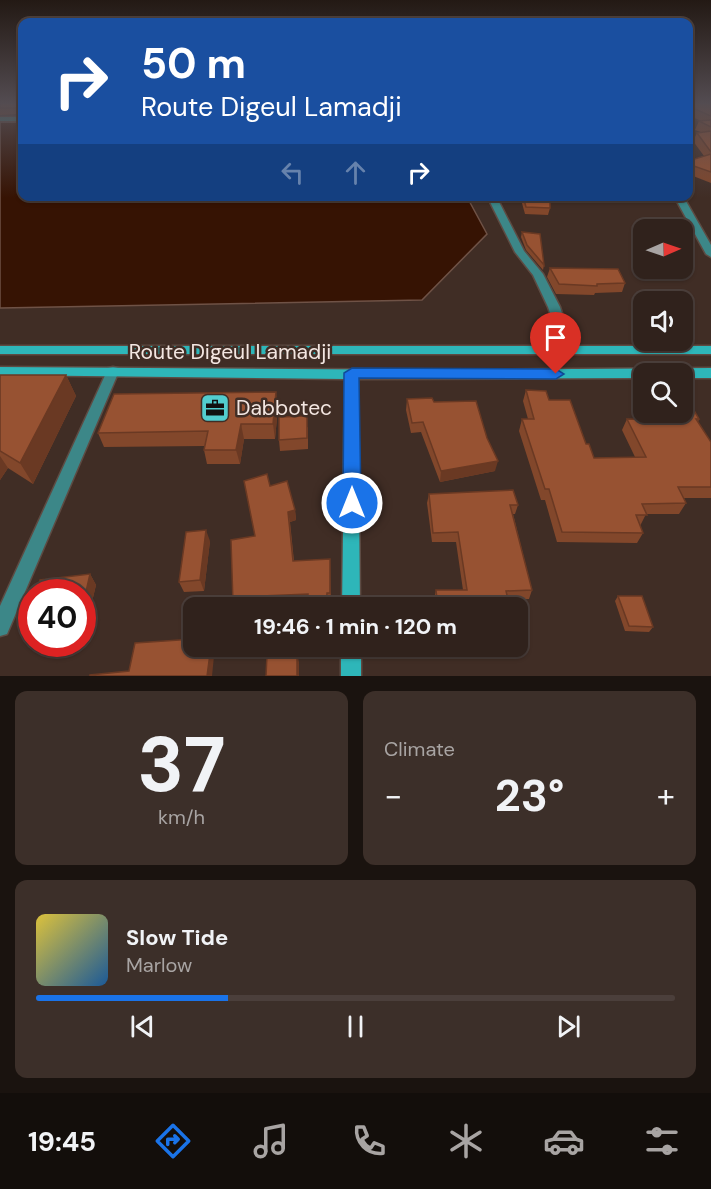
<!DOCTYPE html>
<meta charset="utf-8">
<style>
:root{--surface:#30221c;--page:#3c2f29;--text:#f1f3f6;--muted:#a8a4a3;--line:#4b3f3b;--accent:#1a73e8}
body{margin:0;font-family:"DM Sans",sans-serif;background:var(--page);color:var(--text);height:100vh;display:flex;flex-direction:column;font-size:22px;white-space:nowrap}
*{box-sizing:border-box;margin:0}
p{font-size:20px;color:var(--muted)}
.icon{flex:none;width:33px;height:33px;fill:none;stroke:currentColor;stroke-width:2;stroke-linecap:round;stroke-linejoin:round}
.map{position:relative;height:676px;overflow:hidden}
.details{display:flex;flex-direction:column;gap:15px;padding:15px;background:#1a130f;flex:1}
.details>*{flex:none}
.top-card{position:absolute;left:18px;top:18px;width:675px;height:183px;border-radius:12px;box-shadow:0 2px 4px #0004,0 0 0 2px var(--line);background:#1a4fa0;color:#fff;overflow:hidden}
.needle{width:39px;rotate:88deg}
.controls{position:absolute;left:633px;top:219px;display:grid;gap:12px}
.controls a{display:grid;place-items:center;width:60px;height:60px;border-radius:12px;background:var(--surface);box-shadow:0 2px 4px #0004,0 0 0 2px var(--line);font-size:30px}
.speed{position:absolute;left:18px;top:579px;display:flex;gap:12px;font-size:30px;font-weight:700;text-align:center}
.speed>*{display:grid;place-content:center;width:78px;height:78px;border-radius:50%;background:var(--surface);box-shadow:0 2px 4px #0004,0 0 0 2px var(--line);line-height:1}
.speed .limit{border:9px solid #d22;background:#fff;color:#111}
.pin{position:absolute;display:grid;place-items:center;width:51px;height:51px;color:#fff;margin:-62px -26px;border-radius:50% 50% 50% 0;rotate:-45deg;box-shadow:0 0 6px #0007}
.pin .icon{rotate:45deg}
.me{position:absolute;width:66px;margin:-33px;rotate:0deg;stroke-linejoin:round;filter:drop-shadow(0 0 4px #0008)}
.turn{display:flex;align-items:center;gap:21px;height:126px;padding:0 24px;font-size:27px}
.turn .icon{width:78px;height:78px;stroke-width:2.5}
.turn b{display:block;font-size:42px;line-height:51px}
.lanes{display:flex;align-items:center;height:57px;padding:0 24px;background:#0003;justify-content:center;gap:30px;direction:ltr}
.lanes .off{opacity:.35}
.big{font-size:45px;font-weight:700;line-height:1.1}
.details .widget{flex:1;display:flex;flex-direction:column;justify-content:center;gap:9px;min-width:0;padding:0 21px;border-radius:12px;background:var(--page)}
.details .dial{align-items:center;gap:0}
.dial b{font-size:78px;line-height:1}
.song{display:flex;align-items:center;gap:18px}
.cover{width:72px;height:72px;border-radius:9px;background:linear-gradient(135deg,hsl(50 70% 55%),hsl(210 70% 35%))}
.played{height:6px;border-radius:3px;background:linear-gradient(90deg,var(--accent) 30%,var(--line) 30%)}
.keys{display:flex;justify-content:space-around;direction:ltr}
.heat{display:flex;justify-content:space-between;align-items:center;font-size:33px;direction:ltr}
.details .tiles{flex:1;display:grid;gap:15px;grid-template-columns:1fr 1fr}
.widget:last-child{grid-column:span 2}
.trip{position:absolute;left:183px;top:597px;width:345px;height:60px;border-radius:12px;background:var(--surface);box-shadow:0 2px 4px #0004,0 0 0 2px var(--line);font-weight:700;line-height:60px;text-align:center}
.tab-bar{display:flex;height:96px;justify-content:space-around;align-items:center;background:#130e0b;color:var(--muted)}
.tab-bar .icon{width:42px;height:42px}
.tab-bar .selected{color:var(--accent)}
.tab-bar b{font-size:27px;color:var(--text)}
.map>svg:first-child{display:block}
.water{fill:#361303;stroke:#6f5246;stroke-width:1.5}
.lines{fill:none;stroke-linecap:round;stroke-linejoin:round}
.street-casing{stroke:#5d4b43;stroke-width:3}
.secondary-casing{stroke:#5d4b43;stroke-width:3}
.street{fill:#3c8788;fill-rule:evenodd}
.secondary{fill:#2eb6b9;fill-rule:evenodd}
.wall{fill:#82472b}
.shaded-wall{fill:#6a3923}
.building{fill:#975232;stroke:#6a3923;stroke-width:1.5}
.route{fill:#1a73e8;stroke:#114b97;stroke-width:1.5}
.labels{text-anchor:middle;dominant-baseline:central;stroke-width:5;stroke-linejoin:round;paint-order:stroke}
.street-label{font-size:21px;fill:#f3e6e1;stroke:#402d25}
.poi-label{font-size:21px;fill:#f3e6e1;stroke:#402d25;text-anchor:start}
</style>
<div class="map">
<svg width="711" height="676" viewBox="0 0 711 676">
<rect width="100%" height="100%" fill="#402d25"/>
<path class="water" d="M0,122H22V196L467,197L487,234L422,300L0,308Z"/>
<g class="lines">
<g class="street-casing">
<path id="street" d="M0,117H22V121H0Z
M487,196H496L524,251L543,274L560,307L574,350L572,353L568,354L562,350L548,307L533,275L515,252Z
M674,196H683L711,245V257L706,254Z
M113,367L118,368L119,371L7,634L0,636V606L107,371L108,368Z"/>
</g>
<g class="secondary-casing">
<path id="secondary" d="M0,346H711V354H0Z
M0,367L446,370L711,368V378H682V374H644V378L358,379L360,608H342L345,379L0,375Z
M341,646H361V676H341Z"/>
</g>
<use href="#street" class="street"/>
<use href="#secondary" class="secondary"/>
</g>
<path class="wall" d="M0,103H22V114L0,115Z
M688,103H711V183L688,174V161L704,156L693,141L697,133L701,132L695,130L699,121H701L688,115Z
M520,196H550V208L548,215L525,214Z
M522,232L544,265L543,270L526,250L521,237Z
M550,268L625,283L622,292L595,293L594,295L556,294L547,277Z
M0,375H66L76,396L33,484L8,468L0,480Z
M526,390L549,400L586,444L594,458L635,457L622,430L627,419H666L662,412H682L699,419L698,422L711,442V498H684L686,503L679,514H646L640,526L643,533L637,543L557,542L545,500H541L519,431L522,419H528L523,401Z
M407,399L434,402L487,438L495,471L440,482L421,432L411,433L406,410Z
M278,407L275,439H244L240,464H207L204,450V446L104,447L98,433Z
M308,427V449L280,451L279,440Z
M270,486L295,510L296,520L290,522L294,561L330,559L331,603L264,606V608H211L233,603Z
M429,494L518,505L515,514H513L532,590L529,599L508,600L510,608H435L434,599L436,590H463L456,542H432L427,503Z
M210,541L204,591L184,592L179,582Z
M90,574L96,585L91,606L82,608V592Z
M618,596L653,627L649,632L625,631L615,601Z
M440,646H516L514,651L441,653Z"/>
<path class="shaded-wall" d="M66,375L76,396L33,484L20,463Z
M276,392L278,407L275,439L273,424Z
M241,424L244,439L240,464L236,450Z
M0,456L8,468L0,480Z
M498,461L495,471L440,482L441,471Z
M295,510L296,520L290,522L288,512Z
M206,530L210,541L204,591L200,580Z
M90,574L96,585L91,606L85,596Z
M262,596L264,606V608H262Z
M211,646H215L212,676H207Z
M297,653L299,662V676H297Z"/>
<path class="building" d="M0,103H22V108H0Z
M688,103H711V116L688,106Z
M711,120V127L699,121Z
M711,131V152L697,133Z
M711,154V172L688,164V161Z
M523,196H550V208L526,207Z
M522,232L540,234L544,265L527,245Z
M550,268L618,269L625,283L597,284V286L559,284Z
M0,375H66L20,463L0,451Z
M526,390L546,391L549,400H570L586,444H589L594,458L646,457L627,419L679,420L675,412H682V398L684,400H688L699,419H696L711,442V487H678L686,503L642,504L647,515H636L643,533L562,532L549,489H545L522,419H534Z
M276,392L273,424H241L236,450H204L208,431L98,433L114,394Z
M432,398L434,402L476,401L487,438L498,461L441,471L423,422L412,423L407,399Z
M307,416V438L279,440V417Z
M267,474L270,486L287,481L295,510L288,512L293,561L330,559V593H327L326,608H307L308,594L262,596V608H211V605L233,603L231,540L255,536L244,481Z
M513,490L518,505H510L532,590L506,591L510,608H438L436,590H467L458,532L433,533L429,494Z
M206,530L200,580L179,582L186,532Z
M90,574L85,596H82V592H37L40,580Z
M618,596H642L653,627L629,626Z
M194,639V646H211L207,676H90V675L129,671L135,643Z
M297,653V676H266L267,655Z"/>
<linearGradient id="sky" x2="0" y2="1"><stop stop-color="#231914"/><stop offset="0.52" stop-color="#534c51"/><stop offset="1" stop-color="#534c51" stop-opacity="0"/></linearGradient>
<rect width="711" height="198" fill="url(#sky)"/>
<path class="route" d="M352,368L556,369L564,374L556,379L359,378L361,503L359,508L352,511L346,508L343,503L344,373Z"/>
<defs>
<g id="office-square" transform="scale(1.5)"><rect x="-9" y="-9" width="18" height="18" rx="4" fill="#52cdcf" stroke="#402d25"/><path d="M-6-3h4V-5.5h4V-3h4V5H-6ZM-1-4.5V-3h2v-1.5ZM-6 0V1H6V0Z" fill="#111"/></g>
</defs>
<g fill-rule="evenodd">
<use href="#office-square" x="215" y="408"/>
</g>
<g class="labels">
<g class="street-label">
<text x="230" y="352">Route Digeul Lamadji</text>
</g>
<g class="poi-label">
<text x="236" y="408">Dabbotec</text>
</g>
</g>
</svg>
<div class="controls">
<a><svg class="needle" viewBox="-14 -14 28 28"><path d="M0-13l5 13h-10z" fill="#e53935"/><path d="M0 13l5-13h-10z" fill="#a8a4a3"/></svg></a>
<a><svg class="icon" aria-label="sound" viewBox="0 0 24 24"><path d="M4 9h4l5-4v14l-5-4H4zM17 9q2 3 0 6"/></svg></a>
<a><svg class="icon" aria-label="search" viewBox="0 0 24 24"><circle cx="10" cy="10" r="6"/><path d="M15 15l6 6"/></svg></a>
</div>
<div class="speed"><div class="limit">40</div></div>
<div class="pin" style="left:556px;top:374px;background:#d93025"><svg class="icon" aria-label="arrive" viewBox="0 0 24 24"><path d="M6 21V4h12l-3 4 3 4H6"/></svg></div>
<svg class="me" style="left:352px;top:503px" viewBox="-20 -20 40 40"><circle r="17" fill="#1a73e8" stroke="#fff" stroke-width="3"/><path d="M0-11L8 9 0 5-8 9z" fill="#fff"/></svg>
<div class="trip">19:46 · 1 min · 120 m</div>
<div class="top-card">
<div class="turn"><svg class="icon" aria-label="right" viewBox="0 0 24 24"><path d="M7 20v-9h11M14 6l5 5-5 5"/></svg><div><b>50 m</b>Route Digeul Lamadji</div></div>
<div class="lanes"><svg class="icon off" aria-label="left" viewBox="0 0 24 24"><path d="M17 20v-9H6M10 6l-5 5 5 5"/></svg><svg class="icon off" aria-label="ahead" viewBox="0 0 24 24"><path d="M12 20V5M6 11l6-6 6 6"/></svg><svg class="icon" aria-label="right" viewBox="0 0 24 24"><path d="M7 20v-9h11M14 6l5 5-5 5"/></svg></div>
</div>
</div>
<section class="details">
<div class="tiles">
<div class="widget dial"><b>37</b><p>km/h</p></div>
<div class="widget"><p>Climate</p>
<div class="heat"><a>−</a><b class="big">23°</b><a>+</a></div>
</div>
<div class="widget">
<div class="song"><i class="cover"></i><div><b>Slow Tide</b><p>Marlow</p></div></div>
<div class="played"></div>
<div class="keys"><svg class="icon" aria-label="previous" viewBox="0 0 24 24"><path d="M18 5L8 12l10 7zM5 5v14"/></svg><svg class="icon" aria-label="pause" viewBox="0 0 24 24"><path d="M8 5v14M16 5v14"/></svg><svg class="icon" aria-label="next" viewBox="0 0 24 24"><path d="M6 5l10 7-10 7zM19 5v14"/></svg></div>
</div>
</div>
</section>
<nav class="tab-bar">
<b>19:45</b>
<svg class="icon selected" aria-label="directions" viewBox="0 0 24 24"><path d="M12 3l9 9-9 9-9-9zM9 14v-3h6M13 9l2 2-2 2"/></svg>
<svg class="icon" aria-label="music" viewBox="0 0 24 24"><path d="M9 18V5l10-2v13"/><circle cx="6" cy="18" r="3"/><circle cx="16" cy="16" r="3"/></svg>
<svg class="icon" aria-label="phone" viewBox="0 0 24 24"><path d="M5 4h4l2 5-3 2q2 4 5 5l2-3 5 2v4C11 20 4 13 5 4z"/></svg>
<svg class="icon" aria-label="climate" viewBox="0 0 24 24"><path d="M12 3v18M4 7l16 10M4 17L20 7"/></svg>
<svg class="icon" aria-label="car" viewBox="0 0 24 24"><path d="M5 17H2v-5l4-1 3-4h7l3 4 3 1v5h-3M9 17h6M6 11h13"/><circle cx="7" cy="17" r="2"/><circle cx="17" cy="17" r="2"/></svg>
<svg class="icon" aria-label="filters" viewBox="0 0 24 24"><path d="M4 7h16M4 17h16"/><circle cx="9" cy="7" r="2"/><circle cx="15" cy="17" r="2"/></svg>
</nav>
